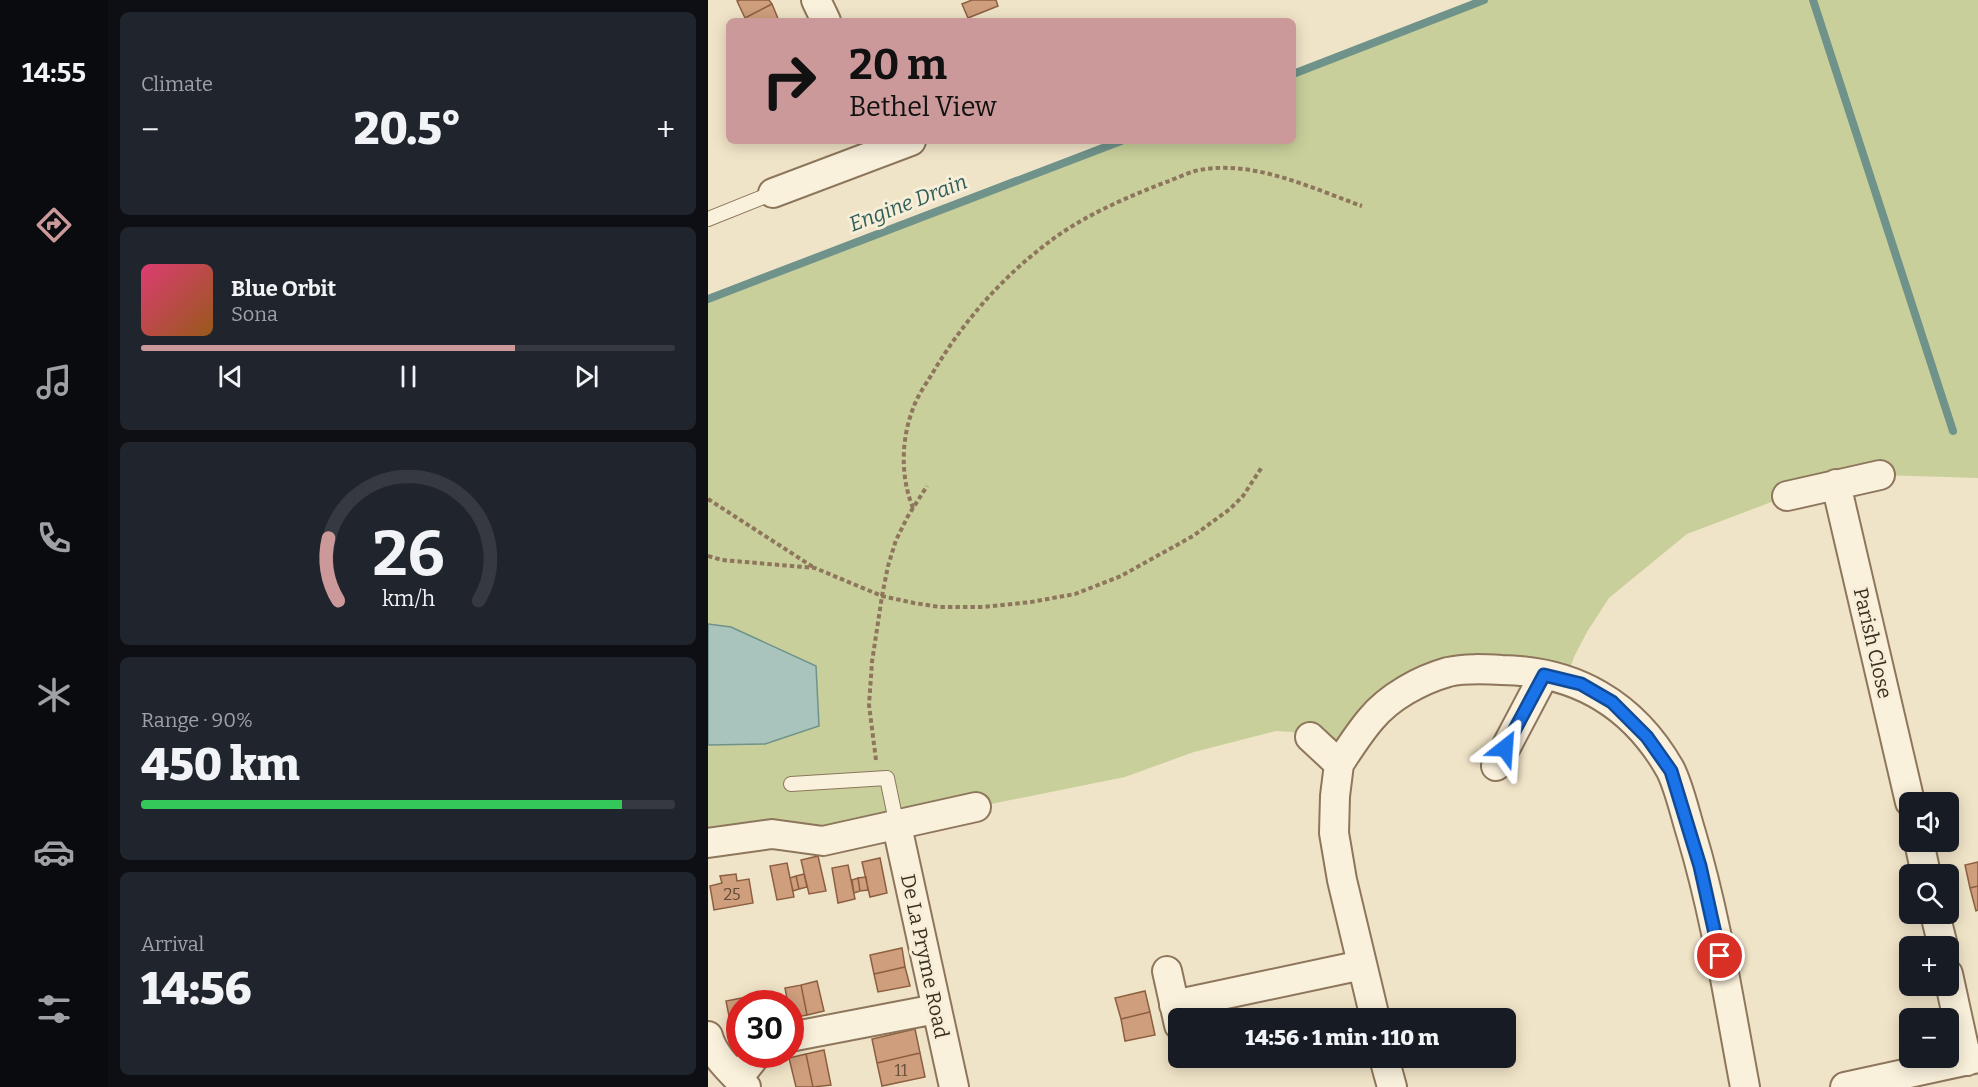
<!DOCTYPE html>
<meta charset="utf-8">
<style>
:root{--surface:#171b24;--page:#20242c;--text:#f1f3f6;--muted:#9ea1a6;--line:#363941;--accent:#cc999b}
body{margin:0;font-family:Bitter,serif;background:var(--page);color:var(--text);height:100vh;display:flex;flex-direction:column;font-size:22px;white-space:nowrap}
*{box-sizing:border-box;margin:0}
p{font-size:20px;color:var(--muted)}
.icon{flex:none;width:33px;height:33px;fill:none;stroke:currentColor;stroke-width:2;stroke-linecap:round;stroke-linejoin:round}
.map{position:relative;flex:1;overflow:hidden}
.sheet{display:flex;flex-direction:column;gap:12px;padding:12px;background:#0d0f14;width:600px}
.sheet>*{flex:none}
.banner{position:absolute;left:18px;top:18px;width:570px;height:126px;border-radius:9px;box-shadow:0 3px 15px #0003;background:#cc999b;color:#111;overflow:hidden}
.fabs{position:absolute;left:1191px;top:792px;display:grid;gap:12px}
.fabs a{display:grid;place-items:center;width:60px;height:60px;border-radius:9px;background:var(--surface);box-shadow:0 3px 15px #0003;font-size:30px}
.speed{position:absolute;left:18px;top:990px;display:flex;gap:12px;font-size:30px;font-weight:700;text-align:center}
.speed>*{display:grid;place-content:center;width:78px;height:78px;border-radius:50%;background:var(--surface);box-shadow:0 3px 15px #0003;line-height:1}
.speed .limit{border:9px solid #d22;background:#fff;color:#111}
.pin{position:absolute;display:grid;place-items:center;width:51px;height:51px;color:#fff;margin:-26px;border:3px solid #fff;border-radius:50%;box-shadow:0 2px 6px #0007}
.me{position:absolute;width:66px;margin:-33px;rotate:28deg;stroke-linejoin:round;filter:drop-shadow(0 0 4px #0008)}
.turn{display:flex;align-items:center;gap:21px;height:126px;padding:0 24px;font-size:27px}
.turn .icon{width:78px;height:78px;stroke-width:2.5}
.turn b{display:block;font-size:42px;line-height:51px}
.big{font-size:45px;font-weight:800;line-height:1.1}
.sheet .tile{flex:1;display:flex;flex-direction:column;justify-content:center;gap:9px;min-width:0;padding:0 21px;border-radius:9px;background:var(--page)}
.sheet .dial{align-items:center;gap:0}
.dial svg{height:156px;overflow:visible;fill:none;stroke:var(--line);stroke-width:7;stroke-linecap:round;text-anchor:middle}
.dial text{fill:var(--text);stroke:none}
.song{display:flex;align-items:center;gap:18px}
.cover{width:72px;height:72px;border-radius:9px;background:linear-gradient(135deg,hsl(340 70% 55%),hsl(30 70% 35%))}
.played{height:6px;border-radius:3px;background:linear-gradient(90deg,var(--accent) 70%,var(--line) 70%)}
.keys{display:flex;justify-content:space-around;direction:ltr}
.heat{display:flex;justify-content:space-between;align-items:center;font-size:33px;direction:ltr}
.charge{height:9px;border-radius:4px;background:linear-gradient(90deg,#34c759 90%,var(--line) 0)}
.trip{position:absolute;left:460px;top:1008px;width:348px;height:60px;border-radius:9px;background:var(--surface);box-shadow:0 3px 15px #0003;font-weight:800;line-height:60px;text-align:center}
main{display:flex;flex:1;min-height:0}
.dock{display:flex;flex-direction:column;width:108px;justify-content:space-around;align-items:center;background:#090b0e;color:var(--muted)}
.dock .icon{width:42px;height:42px}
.dock .selected{color:var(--accent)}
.dock b{font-size:27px;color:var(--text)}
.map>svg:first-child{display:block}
.green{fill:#c9cf9b}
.water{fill:#a9c4bc;stroke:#6f938a;stroke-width:1.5}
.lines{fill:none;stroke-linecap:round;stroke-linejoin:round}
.stream{stroke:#6f938a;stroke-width:8}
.building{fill:#cf9f7d;stroke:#8d5f41;stroke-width:1.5}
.lane-casing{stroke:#8d765c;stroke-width:16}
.street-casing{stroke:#8d765c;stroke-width:32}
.path{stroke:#8d765c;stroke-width:4;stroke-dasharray:4.5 3;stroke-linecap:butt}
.lane{stroke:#faf1dc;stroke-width:14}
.street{stroke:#faf1dc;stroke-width:28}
.route-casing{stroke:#114b97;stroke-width:15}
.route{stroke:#1a73e8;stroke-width:10}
.labels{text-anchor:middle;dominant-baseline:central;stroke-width:6;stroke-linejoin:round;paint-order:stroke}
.number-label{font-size:16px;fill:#624a37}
.street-label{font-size:20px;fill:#3d2e20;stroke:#f7eed8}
.water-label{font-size:21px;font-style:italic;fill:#2f5d5a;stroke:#f7eed8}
</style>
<main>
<nav class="dock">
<b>14:55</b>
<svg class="icon selected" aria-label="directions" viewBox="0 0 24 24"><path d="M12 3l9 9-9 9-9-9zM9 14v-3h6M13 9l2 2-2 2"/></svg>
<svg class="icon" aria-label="music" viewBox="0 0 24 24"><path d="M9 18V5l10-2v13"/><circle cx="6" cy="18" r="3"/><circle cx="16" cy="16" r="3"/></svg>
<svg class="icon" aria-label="phone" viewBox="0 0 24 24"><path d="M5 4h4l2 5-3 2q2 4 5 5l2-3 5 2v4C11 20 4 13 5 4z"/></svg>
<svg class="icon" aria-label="climate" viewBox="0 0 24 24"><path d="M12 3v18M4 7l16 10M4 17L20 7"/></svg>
<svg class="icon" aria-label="car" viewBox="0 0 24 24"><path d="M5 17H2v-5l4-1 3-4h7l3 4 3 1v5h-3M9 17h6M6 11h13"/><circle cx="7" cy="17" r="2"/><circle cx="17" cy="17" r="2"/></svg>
<svg class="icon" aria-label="filters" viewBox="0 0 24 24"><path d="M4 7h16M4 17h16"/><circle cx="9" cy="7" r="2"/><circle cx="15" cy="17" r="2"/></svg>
</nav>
<section class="sheet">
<div class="tile"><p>Climate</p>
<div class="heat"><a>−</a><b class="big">20.5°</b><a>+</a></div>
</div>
<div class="tile">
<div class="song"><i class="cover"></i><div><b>Blue Orbit</b><p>Sona</p></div></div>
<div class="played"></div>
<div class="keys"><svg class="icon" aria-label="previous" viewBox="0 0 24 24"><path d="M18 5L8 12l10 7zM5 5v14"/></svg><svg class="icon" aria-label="pause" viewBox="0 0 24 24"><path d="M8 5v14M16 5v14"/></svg><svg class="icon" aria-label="next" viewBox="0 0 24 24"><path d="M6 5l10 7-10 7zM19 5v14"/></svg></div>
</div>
<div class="tile dial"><svg viewBox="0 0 100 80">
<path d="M14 69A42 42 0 1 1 86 69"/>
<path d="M14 69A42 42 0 0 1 9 37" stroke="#cc999b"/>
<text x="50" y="56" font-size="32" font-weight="700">26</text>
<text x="50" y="72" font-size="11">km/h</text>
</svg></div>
<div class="tile"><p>Range · 90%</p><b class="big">450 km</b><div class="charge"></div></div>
<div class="tile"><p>Arrival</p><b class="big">14:56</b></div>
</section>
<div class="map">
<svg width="1270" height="1087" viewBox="0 0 1270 1087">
<rect width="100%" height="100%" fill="#f0e4c8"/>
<path class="green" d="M776,0H1270V478L1172,475L1079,496L979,534L901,598L879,632L866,657L858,680L715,682L631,764L602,737L584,732L568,731L486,752L417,777L268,807L0,843V299L413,141H585V74Z"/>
<path class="water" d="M0,624L23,627L108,666L111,726L57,744L0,745Z"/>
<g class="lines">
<path class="stream" d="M1105,0L1245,431
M585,74L776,0
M0,299L413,141"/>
</g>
<path class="building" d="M32,0H61L64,4L37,18L29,1Z
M264,0H288L290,6L260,18L254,4Z
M64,4L71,21H39L37,18Z
M110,856L118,891L101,894L93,860Z
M172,858L179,893L162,897L154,862Z
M1270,862V886L1262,888L1257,865Z
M79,863L86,897L69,900L62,866Z
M140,865L147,899L130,903L124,868Z
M28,874L29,881L41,879L45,903L6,910L2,886L14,883L12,876Z
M96,874L99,887L91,889L88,876Z
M88,876L91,889L85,891L82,878Z
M158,877L160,890L152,891L150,878Z
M150,878L152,891L146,893L144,880Z
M1270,886V910L1268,911L1262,888Z
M194,948L197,967L166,974L162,955Z
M197,967L202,986L170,992L166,974Z
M109,981L116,1011L99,1015L93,985Z
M93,985L99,1015L84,1018L82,1004H80L77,988Z
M437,991L442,1012L413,1019L407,998Z
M49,995L51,1004H35L34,998Z
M34,998L35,1004H32V1030L24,1031L18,1001Z
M442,1012L447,1035L417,1041L413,1019Z
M207,1029L212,1053L169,1063L164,1039Z
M116,1050L123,1085L105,1087L98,1054Z
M212,1053L217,1077L174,1086L169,1063Z
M98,1054L105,1087H88L81,1058Z"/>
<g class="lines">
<g class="lane-casing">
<path id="lane" d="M0,219L65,193
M83,784L179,778L189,826"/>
</g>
<g class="street-casing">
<path id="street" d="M108,0L118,21
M65,193L203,141
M1128,484L1202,802
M1079,496L1172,475
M602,737L631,764L627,796L626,833L634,880L667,1018
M631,764C641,749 651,733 663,719C681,697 712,680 740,672C757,668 776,669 794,670C867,671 925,704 962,769C971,786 977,814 983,833C1008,916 1021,1002 1037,1087
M788,766L836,675
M189,826L246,1087
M1211,842L1218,874
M0,843L64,834L115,841L268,807
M1227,914L1235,946
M459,971L471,1025
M1240,974L1259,1061
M466,1005L654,965
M0,1036C5,1056 24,1072 38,1087
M82,1037L228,1009
M676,1058L684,1087
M30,1078L49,1054
M1137,1087L1270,1058"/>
</g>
<path class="path" d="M0,499L105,567
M205,508C192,476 193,438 206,406C210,395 218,384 224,374C254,323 293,278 341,242C375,216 417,198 458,182C467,179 477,174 487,171C543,158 603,188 654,206
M0,556L14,560L107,568L174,596L206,603L232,607H275L323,602L367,594L413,576L485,536L522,509L535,496L554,467
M168,760L161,705L164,662L174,596L180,566L188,540L200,516L219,486"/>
<use href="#lane" class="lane"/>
<use href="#street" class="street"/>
</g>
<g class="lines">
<g class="route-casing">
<path id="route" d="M797,748L836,675L873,684L904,702L939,737L963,771L992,866L1012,956"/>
</g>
<use href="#route" class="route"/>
</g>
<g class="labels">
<g class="number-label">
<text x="24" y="894">25</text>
<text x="193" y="1070">11</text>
</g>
<g class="street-label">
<text transform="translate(1165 643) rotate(77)">Parish Close</text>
<text transform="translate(217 956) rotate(78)">De La Pryme Road</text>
</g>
<g class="water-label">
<text transform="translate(200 203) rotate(-21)">Engine Drain</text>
</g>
</g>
</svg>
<div class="fabs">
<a><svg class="icon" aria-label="sound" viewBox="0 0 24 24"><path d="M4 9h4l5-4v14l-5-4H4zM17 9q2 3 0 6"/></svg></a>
<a><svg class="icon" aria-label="search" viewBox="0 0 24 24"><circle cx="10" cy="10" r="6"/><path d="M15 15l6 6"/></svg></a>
<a>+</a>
<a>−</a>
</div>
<div class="speed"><div class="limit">30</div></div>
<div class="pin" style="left:1012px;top:956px;background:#d93025"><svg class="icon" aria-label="arrive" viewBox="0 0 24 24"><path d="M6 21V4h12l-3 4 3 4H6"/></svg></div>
<svg class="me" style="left:797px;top:748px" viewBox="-20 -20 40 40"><path d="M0-17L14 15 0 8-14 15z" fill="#1a73e8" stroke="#fff" stroke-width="4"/></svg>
<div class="trip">14:56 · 1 min · 110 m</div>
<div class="banner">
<div class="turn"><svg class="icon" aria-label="right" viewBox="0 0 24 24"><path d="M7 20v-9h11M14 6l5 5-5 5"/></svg><div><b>20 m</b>Bethel View</div></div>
</div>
</div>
</main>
